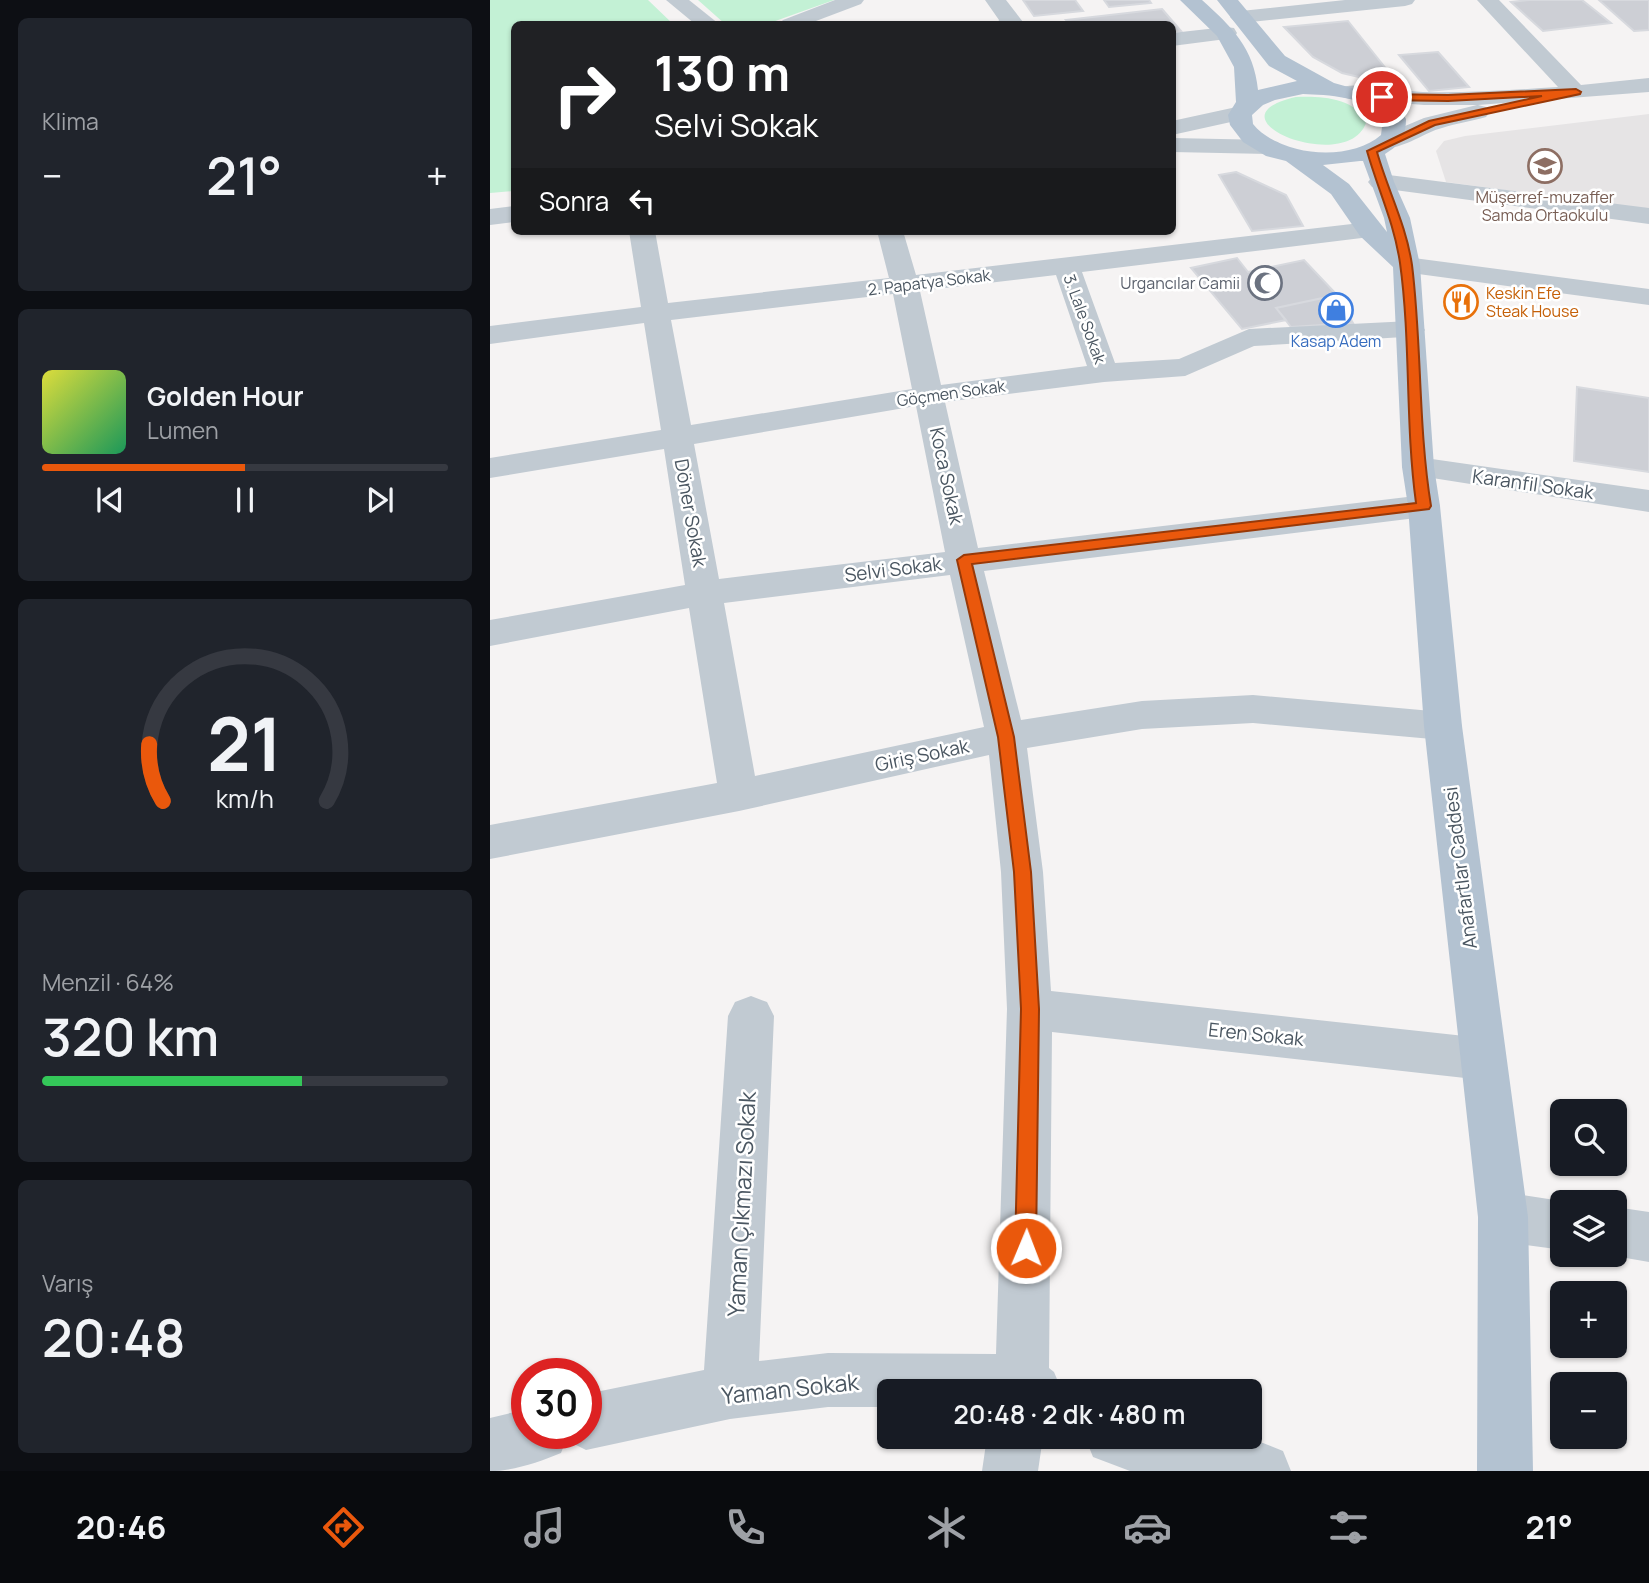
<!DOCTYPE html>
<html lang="tr">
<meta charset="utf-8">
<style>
:root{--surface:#171b24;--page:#20242c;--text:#f1f3f6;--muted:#9ea1a6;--line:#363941;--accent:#ea580c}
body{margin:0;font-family:Manrope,sans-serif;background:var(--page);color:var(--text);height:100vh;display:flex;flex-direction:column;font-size:26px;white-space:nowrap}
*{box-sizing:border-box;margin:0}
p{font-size:23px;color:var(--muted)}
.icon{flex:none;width:38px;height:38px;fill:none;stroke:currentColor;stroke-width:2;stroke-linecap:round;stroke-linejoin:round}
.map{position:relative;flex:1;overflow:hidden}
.details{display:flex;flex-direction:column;gap:18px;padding:18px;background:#0d0f14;width:490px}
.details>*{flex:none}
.banner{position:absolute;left:21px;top:21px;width:665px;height:214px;border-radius:10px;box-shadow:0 2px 5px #0004;background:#202124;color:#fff;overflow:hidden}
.controls{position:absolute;left:1060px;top:1099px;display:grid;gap:14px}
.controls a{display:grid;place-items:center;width:77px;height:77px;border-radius:10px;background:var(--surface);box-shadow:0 2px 5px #0004;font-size:35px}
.speed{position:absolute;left:21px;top:1358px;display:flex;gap:14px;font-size:35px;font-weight:700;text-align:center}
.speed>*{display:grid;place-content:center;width:91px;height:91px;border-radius:50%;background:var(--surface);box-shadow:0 2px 5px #0004;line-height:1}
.speed .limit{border:10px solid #d22;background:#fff;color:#111}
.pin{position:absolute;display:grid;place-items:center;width:60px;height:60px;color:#fff;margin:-30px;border:4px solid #fff;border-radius:50%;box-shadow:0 2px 7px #0007}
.me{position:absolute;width:77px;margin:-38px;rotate:1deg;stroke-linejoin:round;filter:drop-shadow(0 0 5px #0008)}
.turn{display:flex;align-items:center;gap:24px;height:147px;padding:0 28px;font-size:32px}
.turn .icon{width:91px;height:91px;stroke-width:2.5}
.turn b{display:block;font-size:49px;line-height:60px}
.then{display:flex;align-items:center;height:66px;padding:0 28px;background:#0003;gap:14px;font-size:26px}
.big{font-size:52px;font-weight:600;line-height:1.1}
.details .tile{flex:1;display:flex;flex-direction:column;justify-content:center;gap:10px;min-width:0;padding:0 24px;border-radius:10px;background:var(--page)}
.details .dial{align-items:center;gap:0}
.dial svg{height:182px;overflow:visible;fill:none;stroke:var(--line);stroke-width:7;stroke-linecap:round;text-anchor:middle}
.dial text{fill:var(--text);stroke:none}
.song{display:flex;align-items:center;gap:21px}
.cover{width:84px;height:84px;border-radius:10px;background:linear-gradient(135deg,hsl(60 70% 55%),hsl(150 70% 35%))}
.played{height:7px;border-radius:4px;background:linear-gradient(90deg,var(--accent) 50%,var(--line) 50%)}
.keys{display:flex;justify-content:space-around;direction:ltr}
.heat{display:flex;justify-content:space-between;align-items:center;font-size:38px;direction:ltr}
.charge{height:10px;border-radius:5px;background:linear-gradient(90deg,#34c759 64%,var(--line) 0)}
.trip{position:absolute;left:387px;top:1379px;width:385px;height:70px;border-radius:10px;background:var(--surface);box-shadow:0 2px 5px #0004;font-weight:600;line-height:70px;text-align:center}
.tabs{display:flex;height:112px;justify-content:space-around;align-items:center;background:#090b0e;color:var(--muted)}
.tabs .icon{width:49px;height:49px}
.tabs .active{color:var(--accent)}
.tabs b{font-size:32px;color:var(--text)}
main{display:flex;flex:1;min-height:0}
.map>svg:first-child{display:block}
.education{fill:#e6e4e5}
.green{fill:#c3f1d5}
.building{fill:#cdcfd5;stroke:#d7d9de;stroke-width:2}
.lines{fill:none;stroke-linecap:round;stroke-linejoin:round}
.minor{fill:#c1cad2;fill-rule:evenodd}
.major{fill:#b3c2d1;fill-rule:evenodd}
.route{fill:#ea580c;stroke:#983908;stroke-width:2}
.labels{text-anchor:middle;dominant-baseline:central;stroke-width:5;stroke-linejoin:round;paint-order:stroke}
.far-education-label{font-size:16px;fill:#785e54;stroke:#fff}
.far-street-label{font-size:16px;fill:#4a5661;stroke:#fff}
.far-worship-label{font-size:16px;fill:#5b616d;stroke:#fff;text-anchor:end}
.far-food-label{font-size:16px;fill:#c56008;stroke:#fff;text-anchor:start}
.far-shop-label{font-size:16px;fill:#366cbe;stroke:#fff}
.street-label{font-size:19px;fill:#4a5661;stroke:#fff}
.near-street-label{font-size:23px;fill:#4a5661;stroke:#fff}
</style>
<main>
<section class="details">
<div class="tile"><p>Klima</p>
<div class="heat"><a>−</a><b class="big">21°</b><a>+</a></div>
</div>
<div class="tile">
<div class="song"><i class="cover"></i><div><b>Golden Hour</b><p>Lumen</p></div></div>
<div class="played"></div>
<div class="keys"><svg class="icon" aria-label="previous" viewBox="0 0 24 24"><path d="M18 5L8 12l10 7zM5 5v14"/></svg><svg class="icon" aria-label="pause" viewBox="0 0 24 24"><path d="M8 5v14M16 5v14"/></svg><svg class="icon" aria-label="next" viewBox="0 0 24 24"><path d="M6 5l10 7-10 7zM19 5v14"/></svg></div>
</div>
<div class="tile dial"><svg viewBox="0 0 100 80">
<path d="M14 69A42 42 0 1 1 86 69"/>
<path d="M14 69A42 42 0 0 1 8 44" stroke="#ea580c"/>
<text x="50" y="56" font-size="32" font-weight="700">21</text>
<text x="50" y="72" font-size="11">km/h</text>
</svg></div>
<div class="tile"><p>Menzil · 64%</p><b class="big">320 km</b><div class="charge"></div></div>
<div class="tile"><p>Varış</p><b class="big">20:48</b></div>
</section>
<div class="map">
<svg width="1159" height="1471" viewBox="0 0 1159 1471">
<rect width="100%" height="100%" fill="#f5f3f3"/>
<path class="education" d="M1159,114V209L956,182L946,151L954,141L975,136Z"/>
<path class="green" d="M0,0H158L183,24H24V191L0,193Z
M208,0H344L277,24H235Z
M806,97C829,96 866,97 876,123C857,176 712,118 806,97Z"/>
<path class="building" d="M533,0H585L593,11L544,16Z
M614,0H659L661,3L619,7Z
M1039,0H1092L1121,23L1053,31L1021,2Z
M1109,0H1159V30L1144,31Z
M672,9L691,31L682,32V24H580L576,20Z
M858,21L905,80H882L852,73L823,57L794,27Z
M948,52L979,87L939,91L909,55Z
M746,172L796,195L813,226L762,231L729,175Z
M747,258L758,272L814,260L847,295L786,308L796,320L752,329L701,268Z
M847,295L863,323L801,327L786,308Z
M1087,387L1159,398V472L1084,461Z"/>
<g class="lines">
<path class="minor" d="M176,0H199L229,24H205Z
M345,0H374L371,4L318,24H289L293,20Z
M495,0H516L533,22L531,24H507L509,20Z
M855,0H925L922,4L915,6L751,23L744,21L740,17L744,13L751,11Z
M987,0H1009L1091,85L1159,78V92L988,105L996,107L1000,112L996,117C982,121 967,123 952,128C932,133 911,152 889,147L886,142L889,137L934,118L987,105H934L860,99L852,97L849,92L852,87C874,82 909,91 933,92C978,93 1023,90 1068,87Z
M736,27L744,28L747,33L744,38L682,46V33Z
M751,106L759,108L763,113L759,118L682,135V121Z
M682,138L779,140L788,142L791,147L788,152L779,154L682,152Z
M891,174L1159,208V224L882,187L878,182L882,177Z
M24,206V222L0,225V209Z
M879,222L888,224L892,230L888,236L592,272L625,363L689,359L759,329L921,321L931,324L935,330L931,336L764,346L695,376L614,382L455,402L488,548L934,495L946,498L950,506L946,514L934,517L494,571L531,720L652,701L763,695L953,712L967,716L972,726L967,736L953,740L763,723L652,729L537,748L553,872L561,991L993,1038L1009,1044L1016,1059L1009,1074L993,1080L562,1032L559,1368L564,1372L572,1391H399V1407H338L240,1419L96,1450L76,1440L71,1453C49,1462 24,1471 0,1471V1418L37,1409V1433H96V1394L214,1370L238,1016L245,1002L261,996L277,1002L284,1016L269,1361L338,1353L506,1354L517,1009L511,872L499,755L249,811L0,859V825L227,783L199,608L0,646V620L195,585L174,449L0,478V458L171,430L154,323L0,344V326L151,307L139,231H165L178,303L399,278L387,231H413L426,275ZM566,275L597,366L451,385L430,291ZM403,294L422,389L201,425L181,320ZM426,406L455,552L229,579L204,444ZM460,575L494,727L265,776L234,603Z
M916,257L1159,289V305L906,271L902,265L906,259Z
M928,457L1159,490V512L917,474L912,467L917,460Z
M1013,1192L1078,1202H1073V1250L1013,1242L995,1234L988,1217L995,1200Z
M1125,1207L1159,1212V1262L1119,1255H1125Z
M497,1437H553L548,1471H492Z
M595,1437H737L773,1443L793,1451L801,1471H640L603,1457Z"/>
<path class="major" d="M690,0H712C742,27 764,48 768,90L807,81L779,66L727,0H748L795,56L844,83L894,97L906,104L916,119C916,136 910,145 895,154L904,182L920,218L930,265L944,467L950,506L972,726L1038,1217L1043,1471H987L988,1217L934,726L918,506L912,467L903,267L870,236L841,194L796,161L776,156L753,142L740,125L738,115L746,102L744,67L727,36ZM813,94C837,95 878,96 893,119L891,135C859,163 789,156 763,124L762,115L773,105L785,100ZM870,161H873L894,218L897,232L859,184L833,165Z"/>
</g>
<path class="route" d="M1086,89L1091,92L1090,94L945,125L887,152C898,191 916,224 922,265C932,345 928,426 941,506L939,509L482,564L524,737L541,872L549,1009L546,1248L543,1255L536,1258L528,1255L525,1248L531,1009L524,872L508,737L467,560L474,555L926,503C915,423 921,342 910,263C904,222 888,190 877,151L939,121L1052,96L958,101L892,100L888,97L892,94L958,95Z"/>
<defs>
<g id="school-ring" transform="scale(1.75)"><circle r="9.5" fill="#fff" stroke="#8d6e63" stroke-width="1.5"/><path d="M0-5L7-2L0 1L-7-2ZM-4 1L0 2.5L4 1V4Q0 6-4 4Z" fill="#8d6e63"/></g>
<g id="mosque-ring" transform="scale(1.75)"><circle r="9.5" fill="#fff" stroke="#6b7280" stroke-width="1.5"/><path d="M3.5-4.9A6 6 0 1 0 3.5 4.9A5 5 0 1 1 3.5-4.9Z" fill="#6b7280"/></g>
<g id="restaurant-ring" transform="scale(1.75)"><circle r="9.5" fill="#fff" stroke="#e8710a" stroke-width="1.5"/><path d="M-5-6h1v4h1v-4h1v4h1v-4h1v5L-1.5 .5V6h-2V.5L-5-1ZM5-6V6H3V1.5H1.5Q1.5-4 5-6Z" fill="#e8710a"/></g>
<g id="shop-ring" transform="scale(1.75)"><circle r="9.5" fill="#fff" stroke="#3f7fe0" stroke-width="1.5"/><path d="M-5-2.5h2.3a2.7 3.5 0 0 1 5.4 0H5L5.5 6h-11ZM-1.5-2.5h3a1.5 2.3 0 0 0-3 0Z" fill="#3f7fe0"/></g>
</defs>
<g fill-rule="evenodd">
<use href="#school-ring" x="1055" y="166"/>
<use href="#mosque-ring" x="775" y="283"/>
<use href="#restaurant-ring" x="971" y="302"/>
<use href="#shop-ring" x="846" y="310"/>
</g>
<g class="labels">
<g class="far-education-label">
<text x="1055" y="197">Müşerref-muzaffer<tspan x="1055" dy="18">Samda Ortaokulu</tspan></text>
</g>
<g class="far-street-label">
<text transform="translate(439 282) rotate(-7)">2. Papatya Sokak</text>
<text transform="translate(595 319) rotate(70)">3. Lale Sokak</text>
<text transform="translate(461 393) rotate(-8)">Göçmen Sokak</text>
</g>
<g class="far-worship-label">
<text x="750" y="283">Urgancılar Camii</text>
</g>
<g class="far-food-label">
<text x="996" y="293">Keskin Efe<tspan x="996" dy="18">Steak House</tspan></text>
</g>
<g class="far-shop-label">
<text x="846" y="341">Kasap Adem</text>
</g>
<g class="street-label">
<text transform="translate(457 476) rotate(78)">Koca Sokak</text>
<text transform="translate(1043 484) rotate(8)">Karanfil Sokak</text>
<text transform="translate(201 513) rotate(80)">Döner Sokak</text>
<text transform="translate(403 569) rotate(-7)">Selvi Sokak</text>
<text transform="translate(432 755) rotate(-12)">Giriş Sokak</text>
<text transform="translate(970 868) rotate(-97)">Anafartlar Caddesi</text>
<text transform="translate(766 1034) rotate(6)">Eren Sokak</text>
</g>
<g class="near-street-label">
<text transform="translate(251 1204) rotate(-87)">Yaman Çıkmazı Sokak</text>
<text transform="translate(300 1388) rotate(-6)">Yaman Sokak</text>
</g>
</g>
</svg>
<div class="controls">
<a><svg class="icon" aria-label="search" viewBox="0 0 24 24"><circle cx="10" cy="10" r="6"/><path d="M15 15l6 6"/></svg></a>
<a><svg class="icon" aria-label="layers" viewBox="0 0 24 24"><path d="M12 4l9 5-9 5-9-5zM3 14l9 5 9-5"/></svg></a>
<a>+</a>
<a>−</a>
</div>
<div class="speed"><div class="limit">30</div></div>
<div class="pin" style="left:892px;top:97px;background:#d93025"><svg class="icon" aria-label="arrive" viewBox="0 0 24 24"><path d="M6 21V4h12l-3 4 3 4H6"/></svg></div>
<svg class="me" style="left:536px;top:1248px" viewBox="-20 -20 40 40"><circle r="17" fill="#ea580c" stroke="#fff" stroke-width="3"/><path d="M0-11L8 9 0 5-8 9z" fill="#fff"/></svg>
<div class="trip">20:48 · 2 dk · 480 m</div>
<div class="banner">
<div class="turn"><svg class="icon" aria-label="right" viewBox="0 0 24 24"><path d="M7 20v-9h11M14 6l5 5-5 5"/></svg><div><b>130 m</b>Selvi Sokak</div></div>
<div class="then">Sonra<svg class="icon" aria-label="left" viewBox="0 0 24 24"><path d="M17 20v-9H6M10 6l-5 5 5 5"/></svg></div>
</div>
</div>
</main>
<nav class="tabs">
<b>20:46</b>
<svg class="icon active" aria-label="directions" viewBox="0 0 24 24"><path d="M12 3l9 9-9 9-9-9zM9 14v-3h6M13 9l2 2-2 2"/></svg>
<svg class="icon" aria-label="music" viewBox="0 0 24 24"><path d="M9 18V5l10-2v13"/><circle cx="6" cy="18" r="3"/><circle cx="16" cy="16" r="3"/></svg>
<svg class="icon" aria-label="phone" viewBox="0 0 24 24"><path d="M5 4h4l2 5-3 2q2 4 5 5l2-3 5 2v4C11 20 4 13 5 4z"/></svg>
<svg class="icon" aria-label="climate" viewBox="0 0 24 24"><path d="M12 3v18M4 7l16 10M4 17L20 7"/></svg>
<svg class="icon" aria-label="car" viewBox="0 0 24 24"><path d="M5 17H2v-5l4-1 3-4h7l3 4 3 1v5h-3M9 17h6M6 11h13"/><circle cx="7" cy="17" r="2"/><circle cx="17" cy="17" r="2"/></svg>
<svg class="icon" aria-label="filters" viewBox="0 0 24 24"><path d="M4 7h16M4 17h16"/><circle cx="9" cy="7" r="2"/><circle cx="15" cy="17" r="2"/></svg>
<b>21°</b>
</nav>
